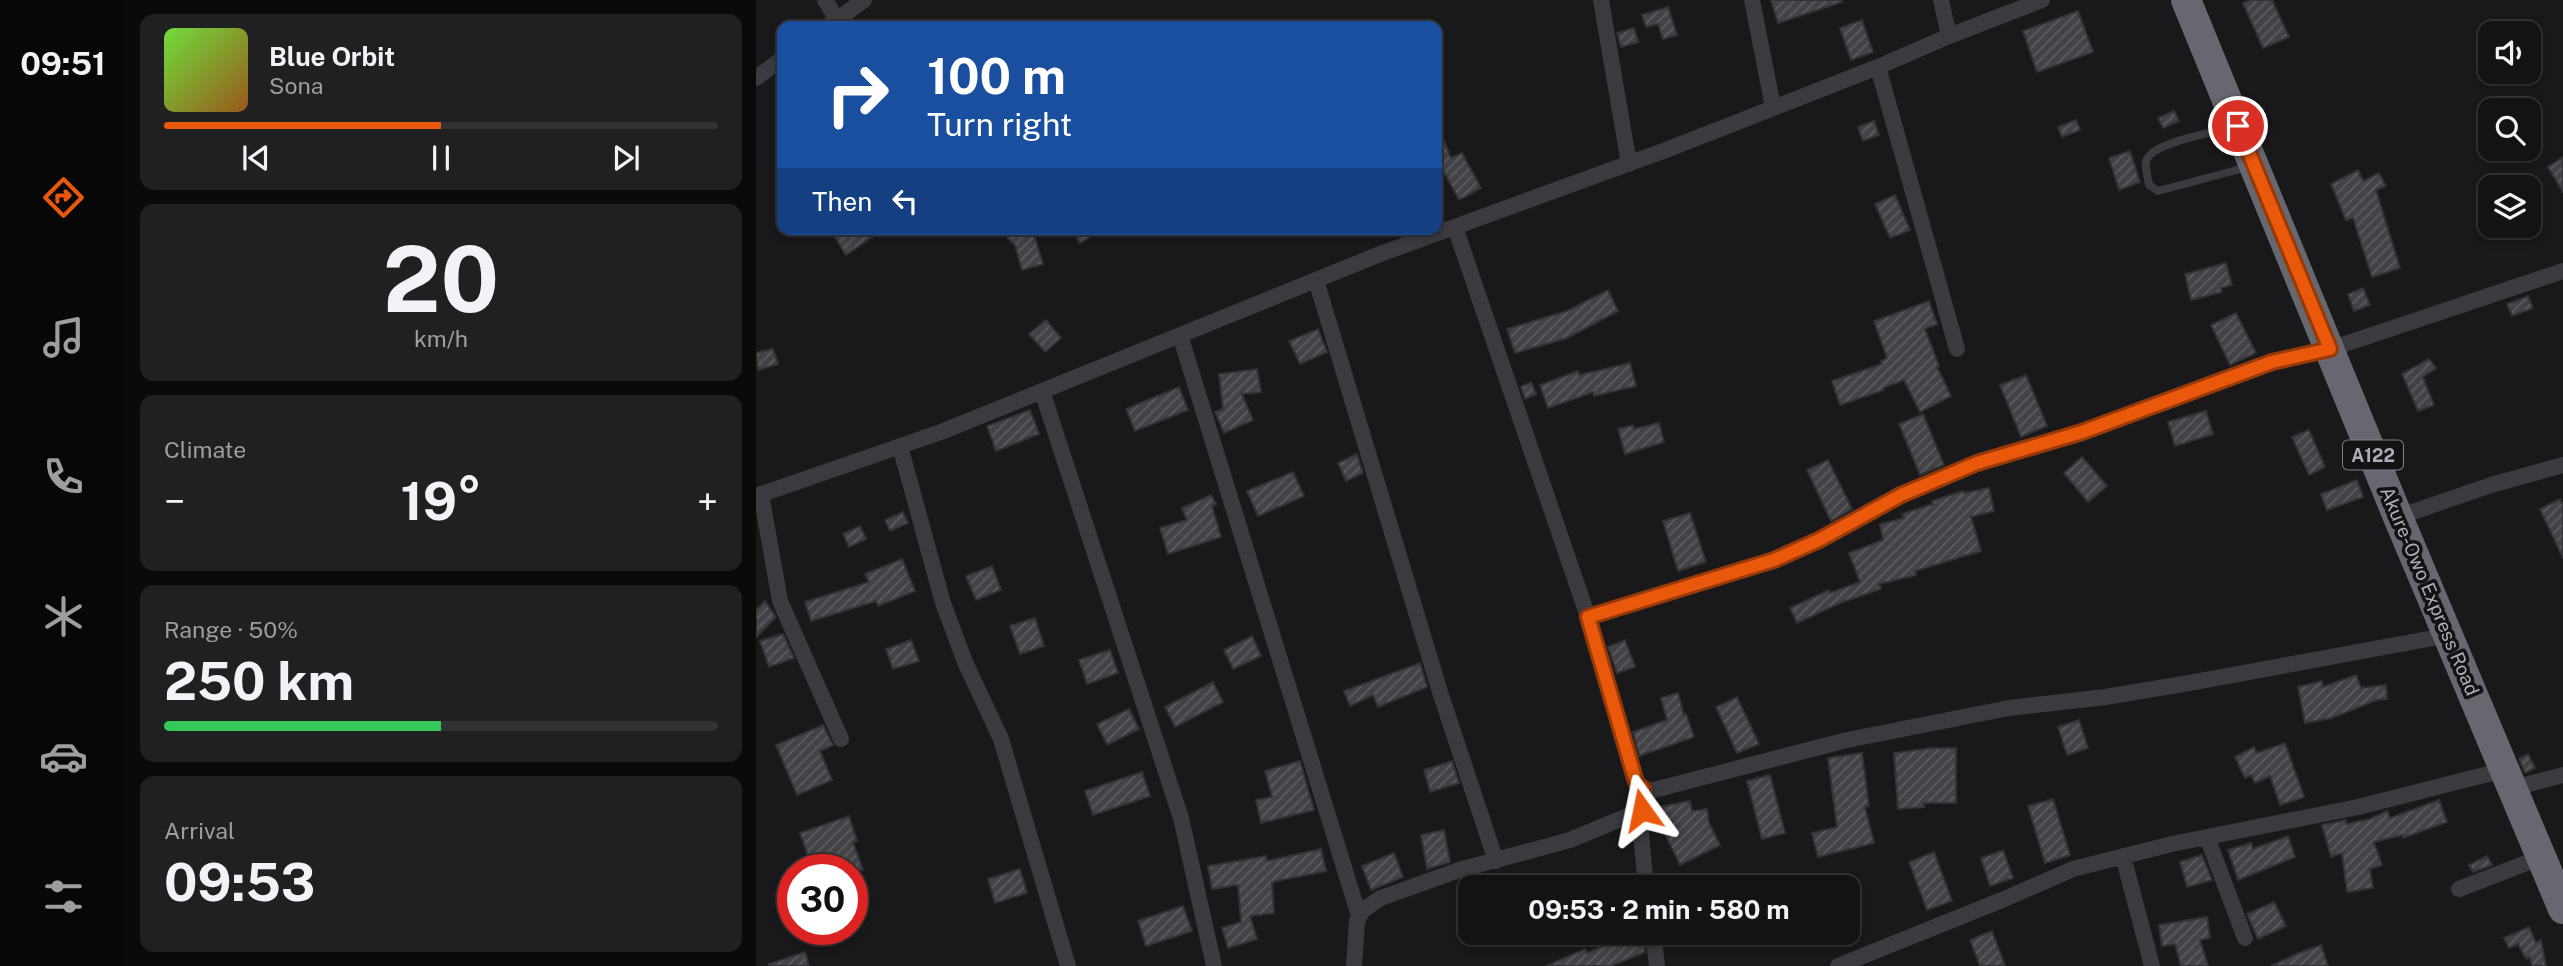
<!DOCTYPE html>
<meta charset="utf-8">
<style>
:root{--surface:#131214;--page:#202022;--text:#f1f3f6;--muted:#9d9ea0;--line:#323234;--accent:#ea580c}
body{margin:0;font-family:"Public Sans",sans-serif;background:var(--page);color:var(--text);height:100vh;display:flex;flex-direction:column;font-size:26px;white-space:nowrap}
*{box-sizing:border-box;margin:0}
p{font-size:23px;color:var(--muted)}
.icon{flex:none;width:38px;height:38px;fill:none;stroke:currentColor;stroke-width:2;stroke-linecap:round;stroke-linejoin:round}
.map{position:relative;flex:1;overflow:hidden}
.side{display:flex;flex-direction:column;gap:14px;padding:14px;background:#0a0a0b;width:630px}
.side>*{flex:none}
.hud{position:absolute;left:21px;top:21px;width:665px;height:214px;border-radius:14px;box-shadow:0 4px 10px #0003,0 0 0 2px var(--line);background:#1a4fa0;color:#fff;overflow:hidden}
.buttons{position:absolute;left:1722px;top:21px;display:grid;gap:14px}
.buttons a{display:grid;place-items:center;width:63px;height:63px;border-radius:14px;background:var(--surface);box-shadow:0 4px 10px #0003,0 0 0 2px var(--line);font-size:35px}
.speed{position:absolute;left:21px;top:854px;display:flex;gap:14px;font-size:35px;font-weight:700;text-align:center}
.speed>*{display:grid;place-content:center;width:91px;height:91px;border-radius:50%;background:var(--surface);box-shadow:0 4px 10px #0003,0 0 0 2px var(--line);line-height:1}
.speed .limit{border:10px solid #d22;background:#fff;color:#111}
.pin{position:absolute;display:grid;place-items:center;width:60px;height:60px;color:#fff;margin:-30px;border:4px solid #fff;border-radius:50%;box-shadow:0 2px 7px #0007}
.me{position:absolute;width:77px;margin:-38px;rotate:348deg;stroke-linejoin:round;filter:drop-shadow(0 0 5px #0008)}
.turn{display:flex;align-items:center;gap:24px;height:147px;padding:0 35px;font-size:32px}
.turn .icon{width:91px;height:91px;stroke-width:2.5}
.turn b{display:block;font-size:49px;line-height:60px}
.then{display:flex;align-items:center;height:66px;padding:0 35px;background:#0003;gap:14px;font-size:26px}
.big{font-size:52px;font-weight:700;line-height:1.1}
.side .widget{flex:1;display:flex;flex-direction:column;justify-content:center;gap:10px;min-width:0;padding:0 24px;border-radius:14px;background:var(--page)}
.side .dial{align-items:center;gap:0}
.dial b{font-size:91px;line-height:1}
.song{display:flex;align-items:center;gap:21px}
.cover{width:84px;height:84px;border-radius:10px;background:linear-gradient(135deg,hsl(100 70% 55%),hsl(30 70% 35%))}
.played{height:7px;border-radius:4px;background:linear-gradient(90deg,var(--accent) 50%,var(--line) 50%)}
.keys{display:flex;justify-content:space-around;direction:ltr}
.heat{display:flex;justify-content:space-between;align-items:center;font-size:38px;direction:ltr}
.charge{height:10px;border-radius:5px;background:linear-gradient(90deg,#34c759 50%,var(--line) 0)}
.trip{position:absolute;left:702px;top:875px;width:402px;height:70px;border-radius:14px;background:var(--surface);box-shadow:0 4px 10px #0003,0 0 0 2px var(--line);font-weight:700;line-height:70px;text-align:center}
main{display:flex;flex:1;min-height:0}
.tabs{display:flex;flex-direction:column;width:126px;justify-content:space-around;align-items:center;background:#080708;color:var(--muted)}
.tabs .icon{width:49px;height:49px}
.tabs .on{color:var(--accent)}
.tabs b{font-size:32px;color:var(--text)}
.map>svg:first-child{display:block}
.building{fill:url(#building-hatch);stroke:#333236;stroke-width:2}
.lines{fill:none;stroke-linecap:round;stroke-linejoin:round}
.lane{stroke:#3a3a3f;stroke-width:8}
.street{stroke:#3a3a3f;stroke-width:16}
.highway{stroke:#66676f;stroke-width:30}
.route-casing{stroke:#983908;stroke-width:18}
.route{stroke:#ea580c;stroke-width:12}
.labels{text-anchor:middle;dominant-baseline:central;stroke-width:7;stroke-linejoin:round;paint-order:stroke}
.shield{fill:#131315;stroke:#7e8087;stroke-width:2}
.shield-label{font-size:18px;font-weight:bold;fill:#acaeb8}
.street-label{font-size:19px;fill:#acaeb8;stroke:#131315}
</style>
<main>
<nav class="tabs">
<b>09:51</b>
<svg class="icon on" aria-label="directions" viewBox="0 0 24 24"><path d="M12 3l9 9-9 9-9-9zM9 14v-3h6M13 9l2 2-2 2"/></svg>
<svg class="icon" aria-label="music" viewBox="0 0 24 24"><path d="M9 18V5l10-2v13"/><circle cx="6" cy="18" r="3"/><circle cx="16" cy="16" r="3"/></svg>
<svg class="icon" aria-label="phone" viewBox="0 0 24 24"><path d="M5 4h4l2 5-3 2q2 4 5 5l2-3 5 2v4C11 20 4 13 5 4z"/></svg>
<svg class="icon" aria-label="climate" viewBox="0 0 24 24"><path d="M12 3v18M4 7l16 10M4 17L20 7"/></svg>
<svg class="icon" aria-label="car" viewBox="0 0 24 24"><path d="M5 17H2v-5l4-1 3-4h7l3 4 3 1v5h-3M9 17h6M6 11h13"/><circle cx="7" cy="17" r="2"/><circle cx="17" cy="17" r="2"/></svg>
<svg class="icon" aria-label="filters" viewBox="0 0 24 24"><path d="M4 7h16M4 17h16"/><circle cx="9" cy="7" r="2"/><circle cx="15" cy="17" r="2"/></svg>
</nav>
<section class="side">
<div class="widget">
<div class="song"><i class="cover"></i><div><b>Blue Orbit</b><p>Sona</p></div></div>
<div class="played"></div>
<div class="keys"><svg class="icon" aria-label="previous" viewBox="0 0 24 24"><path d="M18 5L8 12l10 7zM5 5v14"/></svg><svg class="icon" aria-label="pause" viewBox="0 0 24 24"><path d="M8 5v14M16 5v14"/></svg><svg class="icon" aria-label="next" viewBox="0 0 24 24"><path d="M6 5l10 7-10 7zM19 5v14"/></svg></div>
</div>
<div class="widget dial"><b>20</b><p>km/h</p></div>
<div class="widget"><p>Climate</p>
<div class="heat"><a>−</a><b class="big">19°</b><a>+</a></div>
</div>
<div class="widget"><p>Range · 50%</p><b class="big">250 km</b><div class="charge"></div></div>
<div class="widget"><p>Arrival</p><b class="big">09:53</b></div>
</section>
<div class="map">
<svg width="1807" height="966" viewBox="0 0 1807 966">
<defs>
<pattern id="building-hatch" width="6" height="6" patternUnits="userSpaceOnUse" patternTransform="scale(1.75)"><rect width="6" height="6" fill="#434347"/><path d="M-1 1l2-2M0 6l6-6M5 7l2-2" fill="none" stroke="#5b5c5f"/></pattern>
</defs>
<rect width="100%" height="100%" fill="#19181a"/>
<path class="building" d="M1015,0H1086V2L1022,23Z
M1495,0H1516L1533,37L1507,48L1487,3Z
M912,7L921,35L907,39L902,24L890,27L886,15Z
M1322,11L1337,52L1281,72L1267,31Z
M1106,20L1117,52L1095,60L1084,28Z
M878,28L882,42L865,47L861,33Z
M1418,111L1423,121L1407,128L1402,118Z
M1320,120L1324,130L1306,137L1302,127Z
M1118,121L1123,135L1107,141L1102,127Z
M681,124L695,158L706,153L725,188L703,200L681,159Z
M1374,151L1384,182L1363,190L1353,158Z
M1807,157V192L1792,167Z
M1602,170L1607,181L1623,173L1630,186L1620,190L1644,268L1616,277L1597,218L1590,220L1575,184Z
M1139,195L1154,230L1134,238L1119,204Z
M74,229H128L90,255Z
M257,229H271L279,238L287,264L266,270L259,245L250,236Z
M316,229H347L324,243Z
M1470,263L1476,285L1465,288L1466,292L1435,300L1429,274Z
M1607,288L1614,305L1598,311L1592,294Z
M852,290L862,311L811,338L759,353L751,329L811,311Z
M1772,296L1777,308L1756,316L1751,304Z
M1173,301L1181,324L1169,329L1183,366L1181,367L1195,396L1164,412L1148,380L1127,388L1128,390L1084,405L1076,381L1126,364L1125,361L1131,358L1118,321Z
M1480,313L1500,353L1474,365L1455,325Z
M290,320L305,338L289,352L273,334Z
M562,329L571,352L544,364L533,341Z
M17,349L22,364L2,370L0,353Z
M1673,359L1680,368L1667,377L1678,405L1662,411L1646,374Z
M874,363L880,386L838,396L837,392L792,408L784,385L822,371L823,375Z
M501,369L505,392L486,394L497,420L468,433L459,412L467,409L463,374Z
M1270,375L1291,426L1265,437L1244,385Z
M775,382L780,394L769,399L765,387Z
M423,387L432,410L379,431L370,409Z
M274,410L283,434L240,451L231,426Z
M1450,411L1457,434L1419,446L1412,422Z
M1167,414L1188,465L1164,475L1143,424Z
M903,423L908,442L869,454L862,429L877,425L878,429Z
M1553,430L1569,467L1553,475L1536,437Z
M601,454L607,473L590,481L582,463Z
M1326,457L1351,486L1332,502L1308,473Z
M1072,460L1096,509L1075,521L1051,470Z
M537,472L548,496L502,516L491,491Z
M1601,480L1607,497L1571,510L1565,494Z
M1233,488L1238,511L1215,517L1225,551L1159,571L1160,575L1123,584L1125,589L1084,603L1041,623L1034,608L1073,590L1074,593L1104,582L1093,553L1127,540L1124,524L1148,518L1146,514L1177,504L1176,501L1207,491L1208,493Z
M455,495L460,504L456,506L465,537L412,554L404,528L431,520L426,508Z
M1804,499L1807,505V558L1784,509Z
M147,512L152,523L134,531L129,520Z
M934,513L950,562L922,571L907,521Z
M104,526L110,539L93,547L87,534Z
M146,559L159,591L122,606L120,601L55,621L49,602L113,582L109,574Z
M236,566L245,590L220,600L210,576Z
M9,601L20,617L0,637V610Z
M279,618L288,646L264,654L254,626Z
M27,634L38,658L13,667L4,641Z
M496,636L505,656L477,669L468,650Z
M155,640L163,661L137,669L130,649Z
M869,640L879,667L861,673L852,647Z
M354,650L362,673L331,684L323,660Z
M664,663L671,687L622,707L617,695L594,706L588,691Z
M1600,675L1605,688L1630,685L1631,699L1620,700L1576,718L1549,723L1542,687L1566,681L1567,687Z
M457,682L467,702L419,727L409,707Z
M922,693L928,715L930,714L938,737L883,756L877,732L911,720L905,698Z
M981,697L1003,744L981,753L960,707Z
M373,709L383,729L351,745L341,724Z
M1323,720L1332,748L1311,755L1302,727Z
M67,725L77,745L64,751L76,780L41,795L20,745Z
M1529,743L1548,797L1524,805L1514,776L1499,783L1495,775L1489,778L1479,757L1498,747L1501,753Z
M1175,748H1200V803H1167L1168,807L1142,809L1138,753Z
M1106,753L1113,806L1109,807L1118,843L1062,857L1056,833L1081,827L1072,758Z
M1772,754L1779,768L1769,773L1763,759Z
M544,761L558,810L505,823L500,800L516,797L509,771Z
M696,761L703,783L674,792L668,770Z
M386,772L394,796L337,815L329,791Z
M1014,775L1029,833L1006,839L991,781Z
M1297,799L1314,855L1289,863L1272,806Z
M1683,800L1691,822L1647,838L1646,835L1618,842L1626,865L1614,869L1617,888L1591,892L1586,853L1575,857L1566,825L1590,820V824L1614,819L1631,811L1634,818Z
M934,801L936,811L951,809L953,823L964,845L924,865L907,830L903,831L898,808Z
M93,816L101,841L97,842L107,870H57L44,833Z
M688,830L694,862L671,869L665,835Z
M1532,836L1539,857L1482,880L1472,850L1495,843L1497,849Z
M565,849L570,871L516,882L518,913L494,916L501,939L472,948L466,928L485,922L482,885L456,889L452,866L510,856L511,861Z
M1247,850L1257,878L1234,886L1225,858Z
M1178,852L1196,901L1171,910L1153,862Z
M638,853L647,877L615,890L606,866Z
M1446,855L1456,880L1431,887L1424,862Z
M1731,856L1736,865L1717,872L1713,865Z
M264,869L271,893L239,903L232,879Z
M1518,902L1530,926L1502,939L1491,914Z
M427,906L436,931L390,946L382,921Z
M1451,917L1454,938L1444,940L1452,966H1425L1419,944L1406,946L1403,925Z
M1773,927L1780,943L1785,940L1790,966H1776L1774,957L1770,959L1762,944L1753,948L1748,938Z
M1236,931L1249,966H1224L1214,940Z
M879,933H887L889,952L855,966H790L829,949L831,953Z
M1565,945L1572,966H1515L1543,953Z
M49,952L53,966H13V964Z"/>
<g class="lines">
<path class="lane" d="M1475,128C1458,132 1393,143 1390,162C1389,169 1392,178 1393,185L1402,191L1492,167"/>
<path class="street" d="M69,0L81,20
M845,0L873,164
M996,0L1017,107
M1185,0L1193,36L1286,0
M72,26L108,0
M1122,67L1201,349
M0,78L26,59
M699,227L832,617L880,782L887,789L898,790L1091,740L1253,708L1349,697L1433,683L1694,635
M560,280L684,692L740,861
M424,335L603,916
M286,391L425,818L458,966
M144,446L187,603L209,662L245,739L312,966
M5,494L24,601L85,739
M0,496L185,432L624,254L910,150L1122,67L1193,36
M1642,517L1735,485L1807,465
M832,617L1018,560L1063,540L1145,494L1221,463L1326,432L1516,361L1574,349L1807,271
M1757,788L1807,775
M886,802L885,834L890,887
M1451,837L1489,938
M1367,856L1396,966
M1703,889L1786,857
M897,933L901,966
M598,966L601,921L607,910L625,898L703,870L814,840L886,810
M1082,966L1246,900L1317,869L1416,844L1602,807L1748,770"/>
<path class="highway" d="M1430,0L1642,517L1807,909"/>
</g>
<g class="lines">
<g class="route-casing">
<path id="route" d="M886,810L887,789L880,782L832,617L1018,560L1063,540L1145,495L1221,463L1326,432L1516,362L1574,349L1482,126"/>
</g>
<use href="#route" class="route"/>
</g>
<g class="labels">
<rect class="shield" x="1587" y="440.5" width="60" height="29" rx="5"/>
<g class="shield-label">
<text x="1617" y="455">A122</text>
</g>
<g class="street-label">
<text transform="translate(1674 591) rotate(67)">Akure-Owo Express Road</text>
</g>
</g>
</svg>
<div class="buttons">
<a><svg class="icon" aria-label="sound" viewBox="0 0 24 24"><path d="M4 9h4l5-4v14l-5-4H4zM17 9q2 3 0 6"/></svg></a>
<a><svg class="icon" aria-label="search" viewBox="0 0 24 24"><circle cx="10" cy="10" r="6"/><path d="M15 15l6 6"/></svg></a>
<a><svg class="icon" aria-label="layers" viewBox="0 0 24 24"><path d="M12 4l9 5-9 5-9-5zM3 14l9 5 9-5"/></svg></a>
</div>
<div class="speed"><div class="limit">30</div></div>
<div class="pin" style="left:1482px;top:126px;background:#d93025"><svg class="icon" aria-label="arrive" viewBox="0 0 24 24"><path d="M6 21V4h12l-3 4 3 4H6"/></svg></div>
<svg class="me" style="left:886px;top:810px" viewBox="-20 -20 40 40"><path d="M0-17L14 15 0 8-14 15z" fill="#ea580c" stroke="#fff" stroke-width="4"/></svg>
<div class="trip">09:53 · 2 min · 580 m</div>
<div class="hud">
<div class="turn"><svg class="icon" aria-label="right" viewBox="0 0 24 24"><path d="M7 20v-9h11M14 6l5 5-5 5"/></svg><div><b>100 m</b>Turn right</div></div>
<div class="then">Then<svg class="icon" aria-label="left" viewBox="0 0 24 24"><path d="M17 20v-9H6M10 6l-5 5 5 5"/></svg></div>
</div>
</div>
</main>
